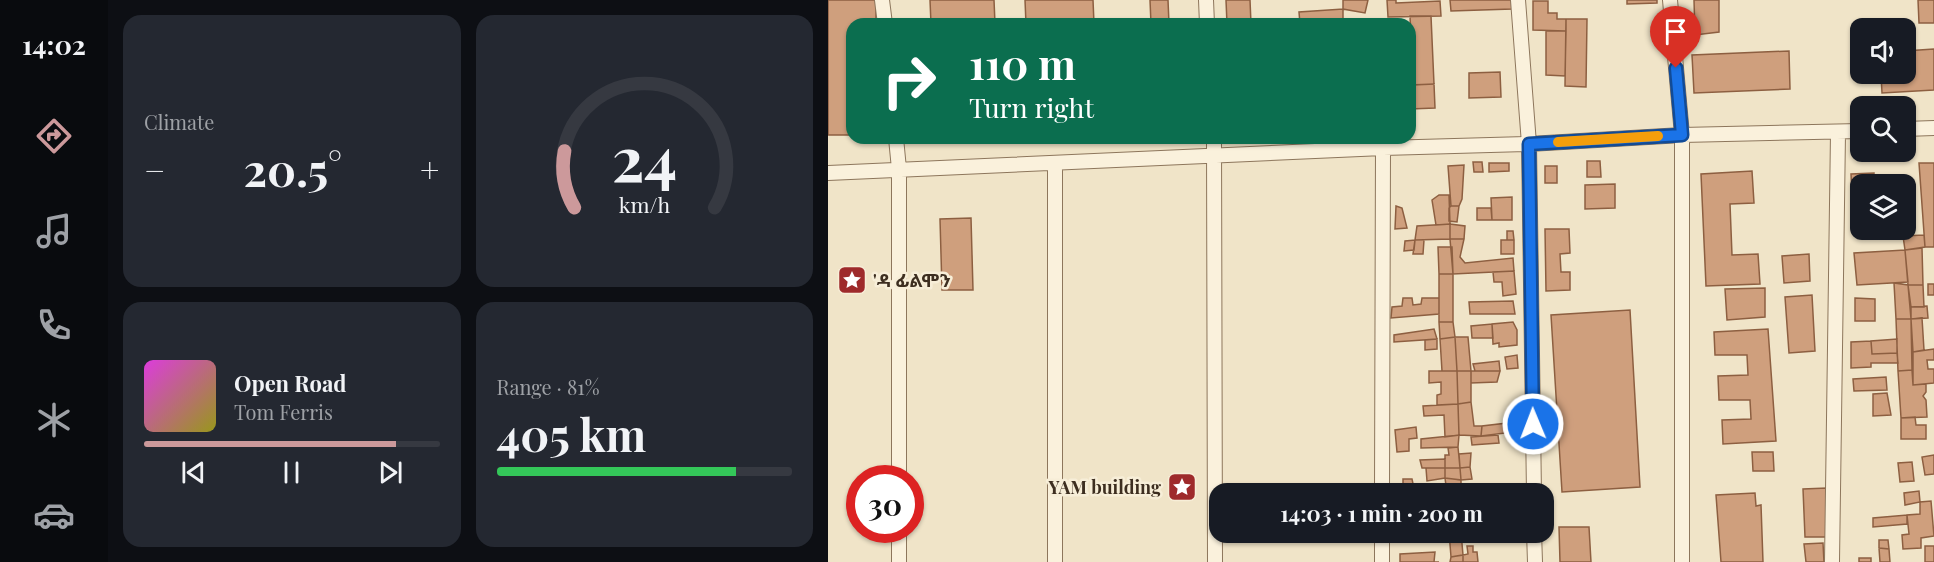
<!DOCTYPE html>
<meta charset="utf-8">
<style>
:root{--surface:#171b24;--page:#242831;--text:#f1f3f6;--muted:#9ea1a6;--line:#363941;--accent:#cc999b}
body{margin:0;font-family:"Playfair Display","Noto Sans Ethiopic",serif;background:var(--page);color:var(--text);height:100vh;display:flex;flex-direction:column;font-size:22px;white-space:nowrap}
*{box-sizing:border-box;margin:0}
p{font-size:20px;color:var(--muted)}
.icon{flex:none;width:33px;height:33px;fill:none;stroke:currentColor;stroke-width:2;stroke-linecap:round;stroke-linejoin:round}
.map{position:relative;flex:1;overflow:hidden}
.details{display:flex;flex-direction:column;gap:15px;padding:15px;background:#0d0f14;width:720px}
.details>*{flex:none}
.banner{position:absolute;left:18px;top:18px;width:570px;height:126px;border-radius:18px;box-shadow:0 2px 4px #0004;background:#0b6e4f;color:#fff;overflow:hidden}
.fabs{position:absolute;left:1022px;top:18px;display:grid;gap:12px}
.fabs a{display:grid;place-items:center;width:66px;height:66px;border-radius:12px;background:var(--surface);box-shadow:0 2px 4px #0004;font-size:30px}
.speed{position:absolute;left:18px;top:465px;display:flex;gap:12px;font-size:30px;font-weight:700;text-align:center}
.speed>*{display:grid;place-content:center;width:78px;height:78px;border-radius:50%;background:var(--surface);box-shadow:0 2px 4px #0004;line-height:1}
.speed .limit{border:9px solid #d22;background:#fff;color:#111}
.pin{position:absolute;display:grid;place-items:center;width:51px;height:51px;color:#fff;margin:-62px -26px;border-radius:50% 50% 50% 0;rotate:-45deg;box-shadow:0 0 6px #0007}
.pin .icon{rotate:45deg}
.me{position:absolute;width:66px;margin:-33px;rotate:359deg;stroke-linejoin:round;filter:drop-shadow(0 0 4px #0008)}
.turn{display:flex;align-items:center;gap:21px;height:126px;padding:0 24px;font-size:27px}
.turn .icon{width:78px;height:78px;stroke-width:2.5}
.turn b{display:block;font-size:42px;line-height:51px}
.big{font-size:45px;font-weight:700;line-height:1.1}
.details .widget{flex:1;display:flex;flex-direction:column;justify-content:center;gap:9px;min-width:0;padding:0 21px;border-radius:18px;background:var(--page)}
.details .dial{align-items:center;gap:0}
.dial svg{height:156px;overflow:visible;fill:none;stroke:var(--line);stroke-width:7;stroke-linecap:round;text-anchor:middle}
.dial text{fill:var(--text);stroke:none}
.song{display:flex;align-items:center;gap:18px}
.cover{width:72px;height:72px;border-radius:9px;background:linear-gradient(135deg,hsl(300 70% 55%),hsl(60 70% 35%))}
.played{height:6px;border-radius:3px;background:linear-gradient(90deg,var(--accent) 85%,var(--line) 85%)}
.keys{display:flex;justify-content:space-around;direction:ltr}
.heat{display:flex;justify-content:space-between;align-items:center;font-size:33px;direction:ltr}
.charge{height:9px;border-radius:4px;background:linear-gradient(90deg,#34c759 81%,var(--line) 0)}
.details .tiles{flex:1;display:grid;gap:15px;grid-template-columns:repeat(2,1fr)}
.trip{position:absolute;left:381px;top:483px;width:345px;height:60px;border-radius:18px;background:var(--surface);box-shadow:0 2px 4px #0004;font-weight:700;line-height:60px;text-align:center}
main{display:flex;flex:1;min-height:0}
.dock{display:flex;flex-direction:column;width:108px;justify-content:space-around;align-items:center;background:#090b0e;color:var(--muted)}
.dock .icon{width:42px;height:42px}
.dock .on{color:var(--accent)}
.dock b{font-size:27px;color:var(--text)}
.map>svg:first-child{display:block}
.building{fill:#cf9f7d;stroke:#8d5f41;stroke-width:1.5}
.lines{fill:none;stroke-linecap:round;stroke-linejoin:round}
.street-casing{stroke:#8d765c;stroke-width:16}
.street{stroke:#faf1dc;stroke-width:14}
.route-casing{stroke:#114b97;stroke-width:15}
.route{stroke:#1a73e8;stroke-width:10}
.slow{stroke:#f59e0b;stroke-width:10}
.labels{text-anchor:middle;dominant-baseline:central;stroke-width:5;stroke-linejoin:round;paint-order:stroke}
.poi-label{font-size:18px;font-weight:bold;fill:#3d2e20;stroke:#f7eed8;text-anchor:start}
</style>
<main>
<nav class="dock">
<b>14:02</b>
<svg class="icon on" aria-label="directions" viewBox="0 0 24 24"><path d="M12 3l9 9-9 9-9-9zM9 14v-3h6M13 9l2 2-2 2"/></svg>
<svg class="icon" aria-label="music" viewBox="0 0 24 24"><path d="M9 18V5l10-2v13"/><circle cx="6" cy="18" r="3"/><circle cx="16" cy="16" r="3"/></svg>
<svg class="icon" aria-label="phone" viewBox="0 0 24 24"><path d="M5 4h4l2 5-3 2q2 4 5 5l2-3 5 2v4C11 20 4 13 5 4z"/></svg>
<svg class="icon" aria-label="climate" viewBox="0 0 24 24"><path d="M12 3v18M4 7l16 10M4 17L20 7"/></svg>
<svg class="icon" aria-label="car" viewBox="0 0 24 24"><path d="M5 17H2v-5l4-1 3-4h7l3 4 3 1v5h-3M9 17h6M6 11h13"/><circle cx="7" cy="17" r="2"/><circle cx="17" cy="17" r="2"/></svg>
</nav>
<section class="details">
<div class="tiles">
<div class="widget"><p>Climate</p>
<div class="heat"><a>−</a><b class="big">20.5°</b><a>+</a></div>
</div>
<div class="widget dial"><svg viewBox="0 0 100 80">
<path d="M14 69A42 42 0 1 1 86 69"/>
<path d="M14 69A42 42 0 0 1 9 40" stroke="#cc999b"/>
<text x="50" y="56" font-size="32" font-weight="700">24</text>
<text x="50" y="72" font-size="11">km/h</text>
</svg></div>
<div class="widget">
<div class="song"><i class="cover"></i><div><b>Open Road</b><p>Tom Ferris</p></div></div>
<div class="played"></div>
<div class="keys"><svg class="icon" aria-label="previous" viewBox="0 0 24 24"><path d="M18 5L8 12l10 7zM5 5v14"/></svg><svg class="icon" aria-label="pause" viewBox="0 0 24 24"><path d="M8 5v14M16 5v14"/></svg><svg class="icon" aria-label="next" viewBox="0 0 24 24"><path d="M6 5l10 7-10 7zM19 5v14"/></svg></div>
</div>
<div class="widget"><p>Range · 81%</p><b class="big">405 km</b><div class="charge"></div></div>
</div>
</section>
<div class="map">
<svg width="1106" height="562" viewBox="0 0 1106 562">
<rect width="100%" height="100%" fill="#f0e4c8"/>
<path class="building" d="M0,0H48V24H24V135H0Z
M102,0H166L167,24H103Z
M197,0H265L266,24H198Z
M322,0H340L341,24H323Z
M398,0H422L423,24H399Z
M515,0H540L537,13L515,9Z
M559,0H568V3L612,1L613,16L560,17Z
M622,0H684V9L623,11Z
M799,0H829V3L799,4Z
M866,0H891V32L867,35Z
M1090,0H1106V23H1091Z
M705,1H720V13H729V19H738V31L705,30Z
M515,9V24H472L471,12Z
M582,16H603L606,84L585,85Z
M738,19H759L758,87L737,86Z
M718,31H738L737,76L718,75Z
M1106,49V90L1054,93L1053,74H1077V51Z
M961,51L962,89L866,93L864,55Z
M672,72L673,97L641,98V73Z
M606,84L607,108L582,109V85Z
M759,161H772L773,177H759Z
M645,162H654L655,172H646Z
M661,163H681V171L661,172Z
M1091,163H1106V247H1097Z
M636,165L634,199L631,206H623L620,166Z
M717,166H729V183H717Z
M924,171L926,203L902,204L904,255L930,254L932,284L878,286L873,174Z
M1046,173V184H1032V196H1024L1023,174Z
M787,184V208L757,209V185Z
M611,195H621L622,224L608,225L604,200Z
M684,197V220H664L663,198Z
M568,206L574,208L579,228L567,229Z
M623,206H631L629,222L621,221V208Z
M649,208H663L664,220H649Z
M1032,216V230H1044L1024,231L1023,217Z
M143,218L145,290H114L112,219Z
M622,224L637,226L636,239H622Z
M622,224V239L587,240L589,226Z
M717,229H741L742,253L732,254L733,272H742V290L718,291Z
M679,231H685L686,240H679Z
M1096,235L1097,247L1077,250L1075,236Z
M622,239H636L632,257L637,263L685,258L686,271L625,274Z
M587,240L586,250L576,251L577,241Z
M587,240H596L595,254H585Z
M673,240H686V254H673Z
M610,247H624L625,274H611Z
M1094,248L1095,285H1080L1077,250Z
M1077,250L1080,282L1029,285L1026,253Z
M981,254L982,281L956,283L954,256Z
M686,271L688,294L675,296L674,282H666L665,272Z
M611,274H625V322H611Z
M1066,283L1080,285L1083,319H1068Z
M1100,284H1106V295H1100Z
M1080,285H1095L1096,307H1083Z
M937,288V317L899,320L897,289Z
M984,295L987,351L961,353L957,297Z
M575,298H584L585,305L593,304L594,298H611V314L563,318L564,307L574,306Z
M1027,298L1047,299V321H1027Z
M685,301L687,314H642L641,302Z
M1099,306L1100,318L1083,319V307Z
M802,310L812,487L734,492L723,315Z
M1094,318L1096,350L1085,352L1083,319Z
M1068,319H1083L1084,370L1070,371Z
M611,322H625L627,337L612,339Z
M685,322L689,330V345L671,347V343L665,344L664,324Z
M664,324L665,338H644L643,326Z
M606,329L609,339L566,342V335Z
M940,329L948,441L895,444L894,420L923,419L922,400H891L890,376L920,375L919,355H887L886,332Z
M627,337L629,371H614L612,339Z
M627,337H640L643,371H629Z
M609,339V349L597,350V340Z
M1069,339V353L1044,354L1043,341Z
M1043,341L1044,354L1069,353L1070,363H1043V367L1023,368V342Z
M1106,349V360H1099L1100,369H1106V383L1085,385V352Z
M689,355L690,368L679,369L677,357Z
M671,361L672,371H647L645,364Z
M1084,370L1085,385L1098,384V392L1095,396L1098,400L1099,417L1073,418L1070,371Z
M601,371H629L630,404L609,405V395L613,394V382L601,383Z
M629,371H643V402L630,404Z
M643,371H672L669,382L643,383Z
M1058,377L1059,390L1026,391L1025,379Z
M1059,393L1063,415L1045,416V394Z
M643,402L646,426H654L653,436L631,435L630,404Z
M630,404L631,435L617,437L616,415L596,416L595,406Z
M691,412L693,431L653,436L654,426L679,423L678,413Z
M1087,417L1088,425H1098V439H1073V418Z
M588,427L589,438L581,439V451L569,452L567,430Z
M631,435L630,447L593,448V439Z
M670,435L671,443L644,445L643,437Z
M630,447L632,468H617V455H621L620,448Z
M924,452H945L946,471H925Z
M643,453L642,467L632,468L631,454Z
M1106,455V474L1097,475L1094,457Z
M617,459V468H594L592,460Z
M1084,462L1086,481L1072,482L1070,463Z
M642,467L644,479L633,480L632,468Z
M598,468H617V478L599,481Z
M617,468H632L633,480L617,478Z
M617,478L633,480V492L619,493Z
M575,479H584L587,493H575Z
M999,488L1000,537H977L975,489Z
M1091,491L1092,502L1077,505L1076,493Z
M927,493L928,506L933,505L935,562H893L888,495Z
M1103,501L1106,536L1093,538V548L1075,549L1074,535L1081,534L1079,515L1092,514V502Z
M1079,515V524L1045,527V518Z
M731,527H761L763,562H732Z
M570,532H609L610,535L570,536Z
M621,532H633L635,555L623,557Z
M633,532H663V535Z
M1051,540H1060L1061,549L1051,548Z
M995,543L996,562H978L976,544Z
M639,546H645V552H649L650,562H635V555L640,554Z
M1097,546H1106V562H1097Z
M1051,548L1061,549L1062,562H1052Z
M607,552L606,562H611H572V554Z
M635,555V562H622L623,557Z
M1031,558H1043V562H1031Z"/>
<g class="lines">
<g class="street-casing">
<path id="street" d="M54,0L57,24
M378,0L379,24
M690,0L701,144L706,494
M842,0L854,135V562
M1077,129L1106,128
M68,138L71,169V478
M386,138L387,562
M0,173L555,148L701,144L854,135L1032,131
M554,494L555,148
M71,530V562
M706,532L707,562
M227,562V163
M554,562V532
M1004,562L1010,133"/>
</g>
<use href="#street" class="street"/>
</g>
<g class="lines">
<g class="route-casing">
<path id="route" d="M705,424L701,144L854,135L848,68"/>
</g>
<use href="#route" class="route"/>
<path class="slow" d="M730,142L830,136"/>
</g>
<defs>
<g id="sight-square" transform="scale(1.5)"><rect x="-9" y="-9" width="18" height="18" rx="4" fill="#9e2a2b" stroke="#f7eed8"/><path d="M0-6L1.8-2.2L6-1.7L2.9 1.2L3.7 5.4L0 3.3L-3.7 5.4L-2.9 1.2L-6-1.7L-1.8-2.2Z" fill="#fff"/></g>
</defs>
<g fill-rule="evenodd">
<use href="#sight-square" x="24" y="280"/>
<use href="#sight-square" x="354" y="487"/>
</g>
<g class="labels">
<g class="poi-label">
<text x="45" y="280">'ዳ ፊልሞን</text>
<text x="333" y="487" text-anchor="end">YAM building</text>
</g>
</g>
</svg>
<div class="fabs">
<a><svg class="icon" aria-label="sound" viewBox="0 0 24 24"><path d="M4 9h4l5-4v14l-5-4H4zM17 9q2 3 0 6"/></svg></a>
<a><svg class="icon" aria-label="search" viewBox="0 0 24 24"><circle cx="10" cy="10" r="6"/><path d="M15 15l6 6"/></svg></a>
<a><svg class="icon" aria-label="layers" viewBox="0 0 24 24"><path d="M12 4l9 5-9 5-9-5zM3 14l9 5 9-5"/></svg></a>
</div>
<div class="speed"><div class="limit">30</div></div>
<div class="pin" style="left:848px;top:68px;background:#d93025"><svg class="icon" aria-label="arrive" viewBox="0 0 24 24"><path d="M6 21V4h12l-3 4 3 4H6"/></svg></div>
<svg class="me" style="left:705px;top:424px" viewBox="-20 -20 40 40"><circle r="17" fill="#1a73e8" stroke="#fff" stroke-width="3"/><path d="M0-11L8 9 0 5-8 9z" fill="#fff"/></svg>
<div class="trip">14:03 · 1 min · 200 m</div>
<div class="banner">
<div class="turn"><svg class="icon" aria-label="right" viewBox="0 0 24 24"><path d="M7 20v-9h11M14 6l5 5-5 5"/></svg><div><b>110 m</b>Turn right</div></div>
</div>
</div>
</main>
